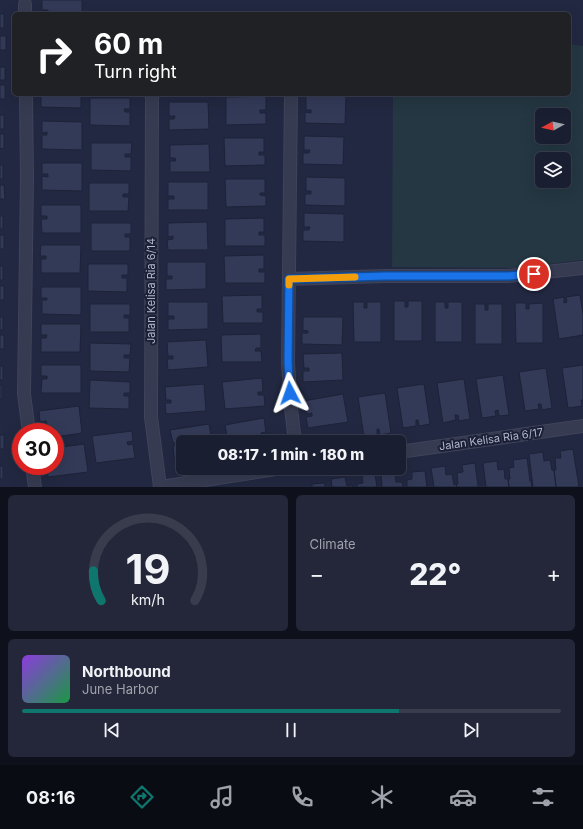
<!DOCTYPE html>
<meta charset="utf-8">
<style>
:root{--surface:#1a1e31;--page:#232739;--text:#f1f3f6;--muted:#9fa2ab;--line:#383c4d;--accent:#0f766e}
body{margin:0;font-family:Inter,sans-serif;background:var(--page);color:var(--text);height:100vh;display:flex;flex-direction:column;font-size:15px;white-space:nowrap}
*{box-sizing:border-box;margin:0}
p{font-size:13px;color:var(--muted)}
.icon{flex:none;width:22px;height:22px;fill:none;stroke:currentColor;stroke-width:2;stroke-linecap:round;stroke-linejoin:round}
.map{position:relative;height:487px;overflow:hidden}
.details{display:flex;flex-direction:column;gap:8px;padding:8px;background:#0e101b;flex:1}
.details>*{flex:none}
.hud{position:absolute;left:12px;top:12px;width:559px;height:84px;border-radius:6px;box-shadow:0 4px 16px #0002,0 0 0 1px var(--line);background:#202124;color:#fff;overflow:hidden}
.needle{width:26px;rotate:262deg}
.buttons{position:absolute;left:535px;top:108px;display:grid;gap:8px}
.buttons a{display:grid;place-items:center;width:36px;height:36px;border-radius:6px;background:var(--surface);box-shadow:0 4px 16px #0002,0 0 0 1px var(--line);font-size:20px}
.speed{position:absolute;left:12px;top:423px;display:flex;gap:8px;font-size:20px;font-weight:700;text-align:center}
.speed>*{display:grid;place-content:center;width:52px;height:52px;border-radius:50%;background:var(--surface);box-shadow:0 4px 16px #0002,0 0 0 1px var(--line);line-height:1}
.speed .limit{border:6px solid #d22;background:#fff;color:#111}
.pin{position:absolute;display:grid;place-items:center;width:34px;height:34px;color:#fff;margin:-17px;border:2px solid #fff;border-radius:50%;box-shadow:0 1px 4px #0007}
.me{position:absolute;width:44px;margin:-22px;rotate:356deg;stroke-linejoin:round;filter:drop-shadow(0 0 3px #0008)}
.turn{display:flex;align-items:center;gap:14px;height:84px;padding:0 16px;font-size:18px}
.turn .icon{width:52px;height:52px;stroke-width:2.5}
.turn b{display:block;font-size:28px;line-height:34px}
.big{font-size:30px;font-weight:800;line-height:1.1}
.details .card{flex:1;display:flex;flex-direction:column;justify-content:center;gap:6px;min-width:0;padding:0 14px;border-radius:6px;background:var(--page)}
.details .dial{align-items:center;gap:0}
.dial svg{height:104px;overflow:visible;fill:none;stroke:var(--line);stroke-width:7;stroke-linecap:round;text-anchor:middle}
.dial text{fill:var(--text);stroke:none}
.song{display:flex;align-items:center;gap:12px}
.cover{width:48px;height:48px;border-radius:6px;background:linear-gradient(135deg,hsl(270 70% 55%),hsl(140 70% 35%))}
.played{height:4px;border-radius:2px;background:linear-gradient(90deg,var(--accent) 70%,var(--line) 70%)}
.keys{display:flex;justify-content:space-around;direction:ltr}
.heat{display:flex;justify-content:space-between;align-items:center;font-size:22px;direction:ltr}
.details .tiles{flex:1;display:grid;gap:8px;grid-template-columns:1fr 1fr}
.card:last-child{grid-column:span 2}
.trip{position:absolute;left:176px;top:435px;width:230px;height:40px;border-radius:6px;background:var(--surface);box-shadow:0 4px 16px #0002,0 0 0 1px var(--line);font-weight:800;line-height:40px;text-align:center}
.dock{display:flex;height:64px;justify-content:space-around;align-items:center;background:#0a0c14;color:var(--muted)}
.dock .icon{width:28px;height:28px}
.dock .active{color:var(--accent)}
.dock b{font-size:18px;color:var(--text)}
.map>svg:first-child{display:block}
.green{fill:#243742;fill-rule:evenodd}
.building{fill:#333a58;stroke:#1d2238}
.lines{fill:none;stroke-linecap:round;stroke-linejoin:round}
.minor-casing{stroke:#40445a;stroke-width:14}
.minor{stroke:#363b51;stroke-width:12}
.route-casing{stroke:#114b97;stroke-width:10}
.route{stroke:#1a73e8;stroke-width:7}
.slow{stroke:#f59e0b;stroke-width:7}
.labels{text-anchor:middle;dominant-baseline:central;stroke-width:4;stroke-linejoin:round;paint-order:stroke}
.street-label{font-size:11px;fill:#b3b6cc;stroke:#1b2036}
</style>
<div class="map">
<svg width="583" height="487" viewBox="0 0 583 487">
<rect width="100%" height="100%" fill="#222841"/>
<path class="green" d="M569,44L583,46V260L515,268L392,267L393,94H569ZM542,115H564V137H542ZM542,159H564V181H542Z"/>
<path class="building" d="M42,0H82V14H42L48,13V10H42Z
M0,14H4V28H0Z
M0,36H6V50H0Z
M0,67H5V80H0Z
M0,85H5V99H0Z
M41,94H81V108L41,107Z
M266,96V110H260V113H266V124L226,125V97Z
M306,96H346L345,124L305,123V112L311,113V110H306Z
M90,98H130V109H124L125,112H130V126L90,125Z
M169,102H208L209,129L169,130V119H174L175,116H169Z
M0,115H4V129H0Z
M42,121L82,122V150L42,149V135H47V132L42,133Z
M0,134H4V148L0,149Z
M304,136L344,137L343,165L303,164V153H309L310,150H304Z
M224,138H264V152H259V155H265V165L225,166Z
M91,143H132L131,154H125V157H131V171L91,170Z
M209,144L210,172H170V161H176L175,158H170V145Z
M42,163H82V191L42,190V176L48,177V174H42Z
M0,165H3V179H0Z
M306,177L345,178V206L305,205V194H311V191H306Z
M225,179H265V193H260V195L266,196V206L226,207Z
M168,182H208V210H168V199H174V196H168Z
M89,183H129V194H123V197H129L128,211H89Z
M0,185H4L5,199H0Z
M41,205H81V233H42L41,219H47V216H41Z
M304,213L344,214V242L303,241V230H309L310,227H304Z
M0,216H3V229H0Z
M264,218V232H259V235H265V246H225V219Z
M207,222L208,250H168L167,240L173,239V236L168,237V223Z
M91,223H131V234H125V237H130V251H91Z
M0,235H4V249H0Z
M41,245H81L80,273H41V259H46V256H40Z
M264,255V269H259V272H265V283H225L224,256Z
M167,262H206V289L166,290V279H172V276H167Z
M88,264H128V275H122V278H127V292L88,291Z
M0,266H3V280H0Z
M0,286H4V300H0Z
M41,287H81V315L42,314V300H47V298H41Z
M262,295V309H257V312H263V323H223L222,296Z
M580,295L583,314V335L559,339L553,299L564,297V303L567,302L566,297Z
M394,301H405V307H408V301H422V341H394Z
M168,302H208V329L168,330V319H174V316H168Z
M353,302H364V308H367V302H381V342H354Z
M435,302H445V308H448V302H462V342H435Z
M515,303H526V309H529V304L543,303V343H516Z
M90,304H130V315H124V318H129V332H90Z
M475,304H485V310H488V304H502V344H475Z
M0,317H3V330H0Z
M303,317H343L342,345L302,344V333H308V331L303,330Z
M41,324H81L80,352H41V338H46L47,335H41Z
M261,334V348H256L255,351H261L262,362H222L221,335Z
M0,335H4V349H0Z
M206,340L208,367L168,370L167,359H173V356H168L167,342Z
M90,343L131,344L130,355H124V358H130L129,372L90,371Z
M342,353L343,380L303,382V371H309V368H304L303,354Z
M41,365H81V393H41L42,379H47V376H41Z
M583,365V400H581L582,406L568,408L562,368Z
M0,366H3V380H0Z
M546,368L552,408L542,410L541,404H538L539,409L525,411L519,372Z
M503,375L509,415L499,416L498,410L495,411L496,416L482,418L476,379Z
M262,378L263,392H258V395H264L265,406L225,409L222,382Z
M464,379L470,419L459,421L458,415H455L456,420L443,423L437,383Z
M90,380L130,382V393H124V396H129V409L89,408Z
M204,384L206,411L166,414L165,403H171V400H166L165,387Z
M424,384L430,424L419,426L418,420H416V426L403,428L397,388Z
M0,385H2V399H0Z
M385,393L391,433L380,435L379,429H377V435L364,437L358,397Z
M343,394L348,422L308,428L306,417L312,416V413L307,414L304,401Z
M79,406L82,433L55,437V432H42L41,424H47L46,421L40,422L39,411Z
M264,418L266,432L261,433V436L267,435L268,442H228L225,425Z
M209,424L212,442H183V456L174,457L173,446L178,445V442L173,443L170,430Z
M132,431L133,441L127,442L128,445L133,444L135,458L96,463L92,436Z
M0,435H4V449H0Z
M84,444L88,472L48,477L47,466H55V448Z
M573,449L579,487H556L554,470H556L555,458H561L560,451Z
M543,452L544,461L550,460L552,470H554L556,487H533L529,454Z
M527,458L530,481H531L532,487H509L508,479H510L509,468L514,467L513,460Z
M497,461L498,470L504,469L505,479H508L509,487H486L483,463Z
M475,463L478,486L479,487H457L456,484H458L457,473L463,472L462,465Z
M0,466H3V479H0Z
M445,466L446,475L452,474L454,485L456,484L457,487H434L431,468Z
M425,471L427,487H407V480L412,479V472Z
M375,474L377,487H357V484L363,483L362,476Z
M395,474L396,482H402L403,487H382L381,475Z
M345,477L347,486L352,485L353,487H332L331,479Z
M325,483V487H312V484Z"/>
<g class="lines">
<g class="minor-casing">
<path id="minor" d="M25,4V14
M26,94L27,178L24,394L29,432
M152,94L151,417L160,487
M291,94L288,363L291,408L295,442
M289,279L385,276H508L583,268
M399,452L583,426
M32,466L35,487
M161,487L282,468"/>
</g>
<use href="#minor" class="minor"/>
</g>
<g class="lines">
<g class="route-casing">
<path id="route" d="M290,393L288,362L289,279L385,276H508L534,274"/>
</g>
<use href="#route" class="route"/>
<path class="slow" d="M289,285V279L355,277"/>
</g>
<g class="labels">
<g class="street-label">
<text transform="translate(151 291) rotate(-90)">Jalan Kelisa Ria 6/14</text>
<text transform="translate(491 439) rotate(-8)">Jalan Kelisa Ria 6/17</text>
</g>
</g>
</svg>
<div class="buttons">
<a><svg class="needle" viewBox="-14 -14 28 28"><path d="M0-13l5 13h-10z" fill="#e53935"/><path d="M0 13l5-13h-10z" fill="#9fa2ab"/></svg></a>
<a><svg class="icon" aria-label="layers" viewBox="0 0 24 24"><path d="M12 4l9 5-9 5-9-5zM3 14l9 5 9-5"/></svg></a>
</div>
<div class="speed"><div class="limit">30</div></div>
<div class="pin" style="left:534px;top:274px;background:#d93025"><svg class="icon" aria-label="arrive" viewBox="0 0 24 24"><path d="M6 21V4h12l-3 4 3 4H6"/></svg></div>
<svg class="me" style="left:290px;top:393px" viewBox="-20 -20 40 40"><path d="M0-17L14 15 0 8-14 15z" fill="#1a73e8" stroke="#fff" stroke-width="4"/></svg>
<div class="trip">08:17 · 1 min · 180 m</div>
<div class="hud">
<div class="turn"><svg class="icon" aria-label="right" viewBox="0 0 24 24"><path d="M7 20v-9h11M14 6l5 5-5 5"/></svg><div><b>60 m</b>Turn right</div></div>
</div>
</div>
<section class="details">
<div class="tiles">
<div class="card dial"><svg viewBox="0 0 100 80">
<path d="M14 69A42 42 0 1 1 86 69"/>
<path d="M14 69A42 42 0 0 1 8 46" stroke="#0f766e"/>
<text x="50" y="56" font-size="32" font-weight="700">19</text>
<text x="50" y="72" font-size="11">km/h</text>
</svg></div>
<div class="card"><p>Climate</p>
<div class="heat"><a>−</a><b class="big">22°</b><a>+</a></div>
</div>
<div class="card">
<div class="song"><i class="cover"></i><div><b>Northbound</b><p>June Harbor</p></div></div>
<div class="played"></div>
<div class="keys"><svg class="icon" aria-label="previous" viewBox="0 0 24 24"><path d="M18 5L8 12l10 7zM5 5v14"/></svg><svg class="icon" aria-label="pause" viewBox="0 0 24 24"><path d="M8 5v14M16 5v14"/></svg><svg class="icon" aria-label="next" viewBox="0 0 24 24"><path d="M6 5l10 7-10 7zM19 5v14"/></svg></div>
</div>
</div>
</section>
<nav class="dock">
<b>08:16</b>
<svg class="icon active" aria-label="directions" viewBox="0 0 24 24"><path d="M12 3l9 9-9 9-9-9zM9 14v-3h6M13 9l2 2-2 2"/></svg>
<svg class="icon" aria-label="music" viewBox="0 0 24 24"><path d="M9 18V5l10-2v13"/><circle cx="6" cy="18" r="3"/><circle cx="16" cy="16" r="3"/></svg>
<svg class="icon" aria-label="phone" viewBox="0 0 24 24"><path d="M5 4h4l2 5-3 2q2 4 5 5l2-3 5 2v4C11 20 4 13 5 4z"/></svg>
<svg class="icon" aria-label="climate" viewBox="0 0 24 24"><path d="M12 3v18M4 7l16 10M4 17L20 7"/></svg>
<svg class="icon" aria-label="car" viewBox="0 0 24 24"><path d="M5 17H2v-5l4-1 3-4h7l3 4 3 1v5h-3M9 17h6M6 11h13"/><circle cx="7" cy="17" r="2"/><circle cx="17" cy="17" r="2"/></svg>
<svg class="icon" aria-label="filters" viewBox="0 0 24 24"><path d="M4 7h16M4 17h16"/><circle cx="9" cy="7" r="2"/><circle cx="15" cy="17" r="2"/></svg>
</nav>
